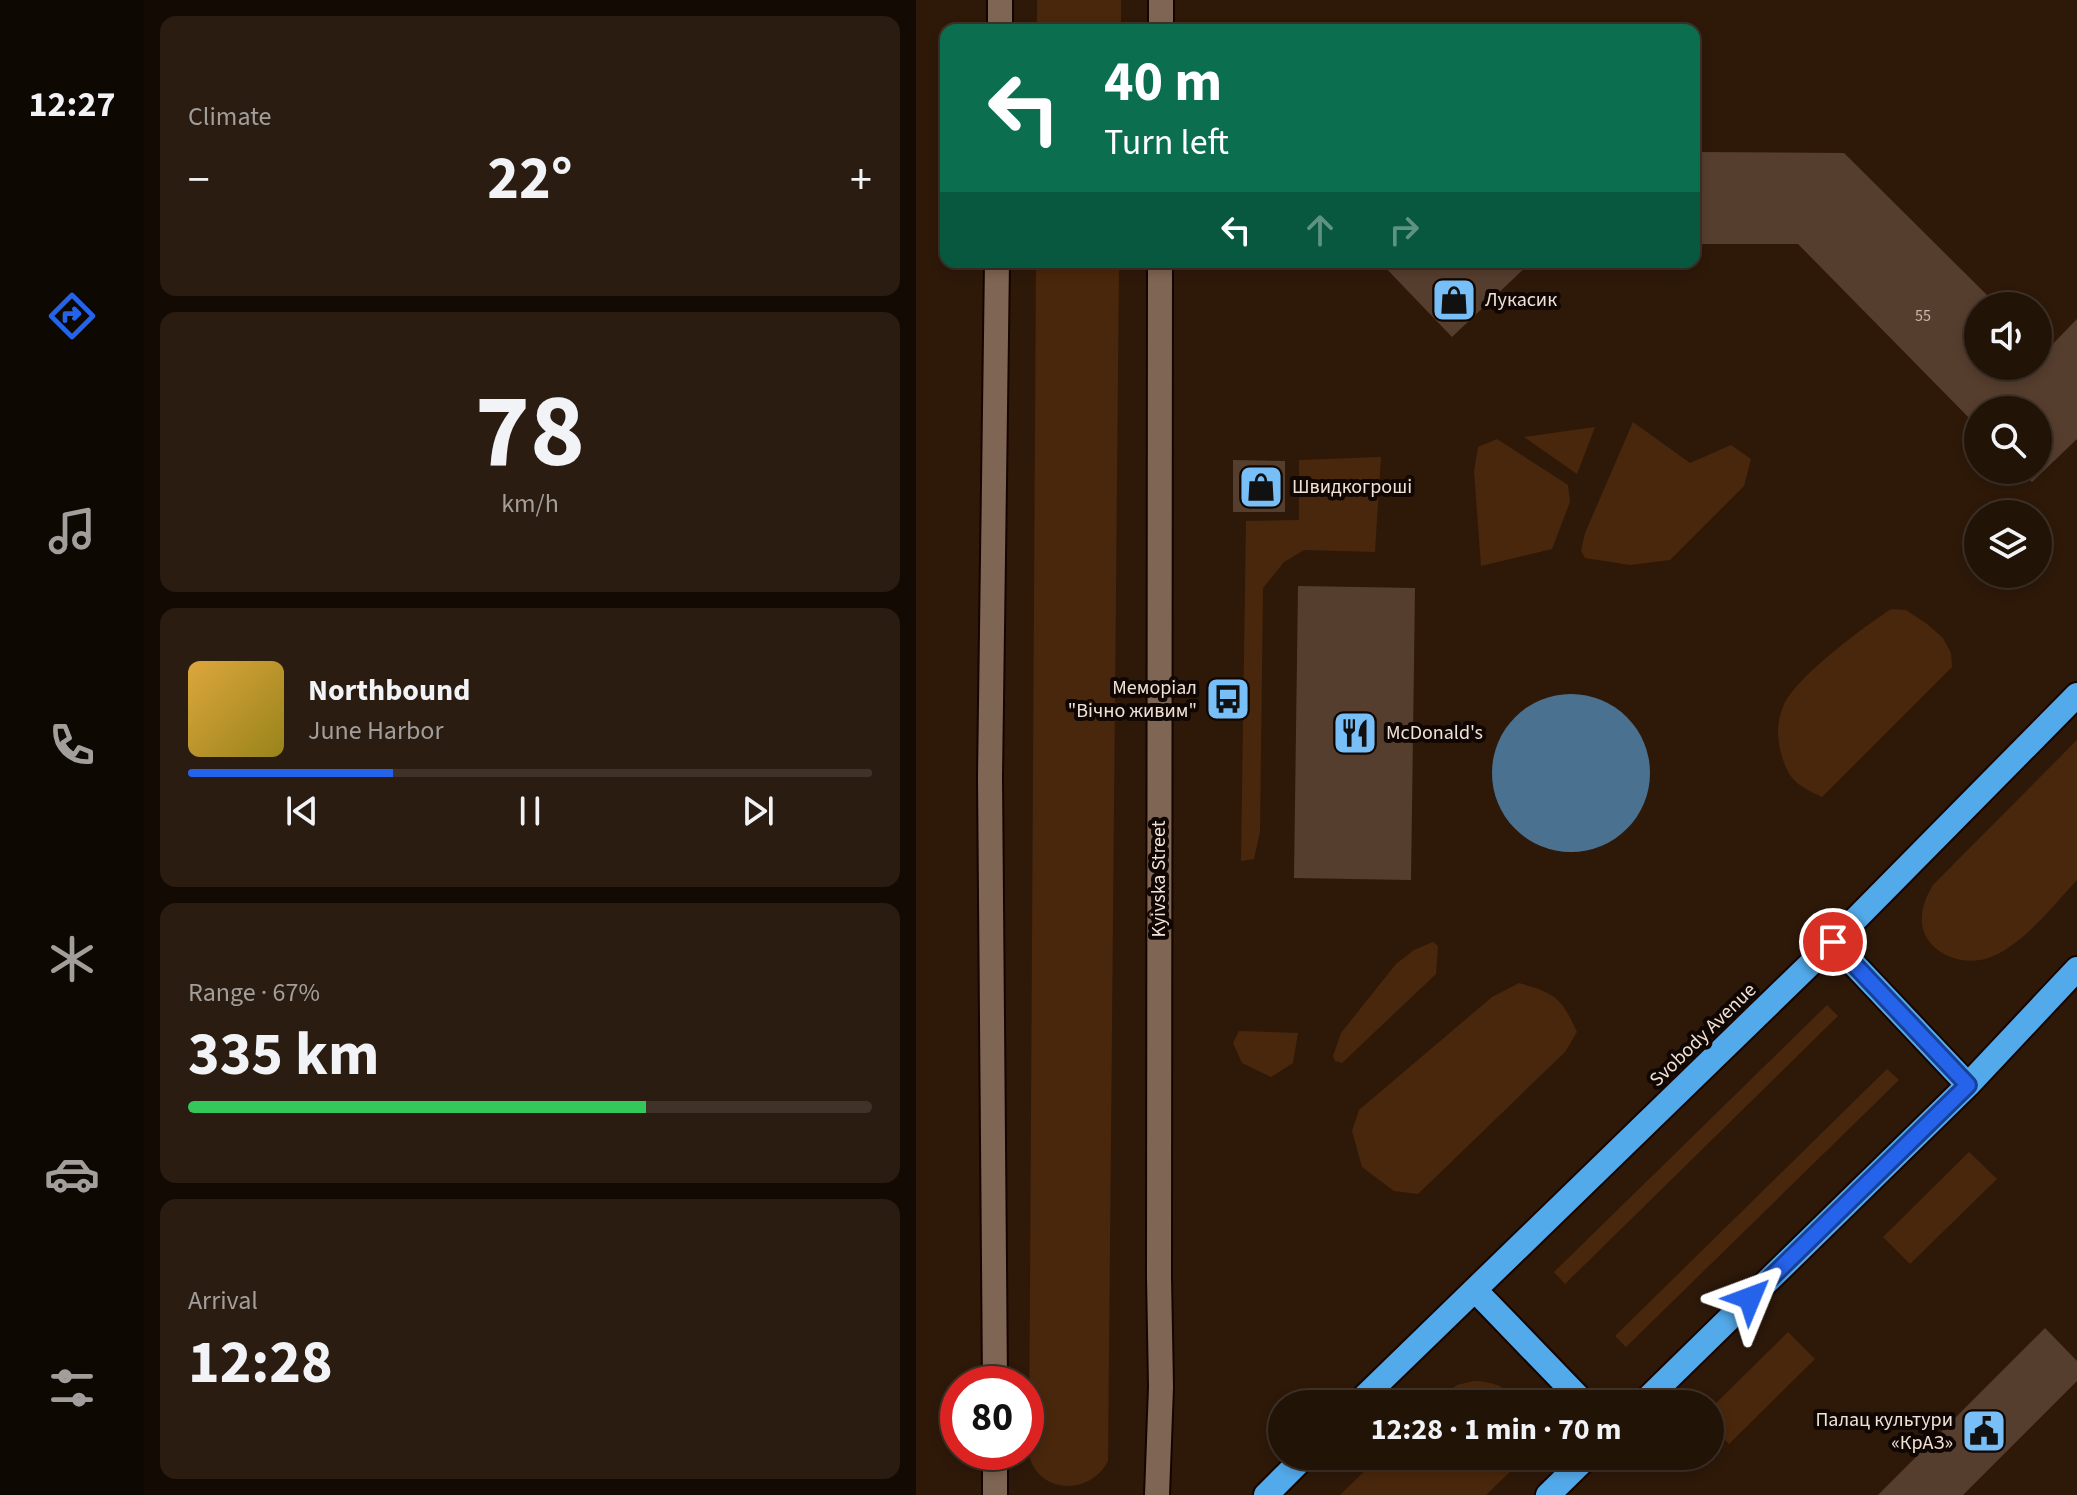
<!DOCTYPE html>
<meta charset="utf-8">
<style>
:root{--surface:#221307;--page:#2a1c11;--text:#f1f3f6;--muted:#a29e9b;--line:#3f3228;--accent:#2563eb}
body{margin:0;font-family:"Source Sans 3",sans-serif;background:var(--page);color:var(--text);height:100vh;display:flex;flex-direction:column;font-size:30px;white-space:nowrap}
*{box-sizing:border-box;margin:0}
p{font-size:26px;color:var(--muted)}
.icon{flex:none;width:44px;height:44px;fill:none;stroke:currentColor;stroke-width:2;stroke-linecap:round;stroke-linejoin:round}
.map{position:relative;flex:1;overflow:hidden}
.side{display:flex;flex-direction:column;gap:16px;padding:16px;background:#130a04;width:772px}
.side>*{flex:none}
.hud{position:absolute;left:24px;top:24px;width:760px;height:244px;border-radius:16px;box-shadow:0 4px 12px #0003,0 0 0 2px var(--line);background:#0b6e4f;color:#fff;overflow:hidden}
.controls{position:absolute;left:1048px;top:292px;display:grid;gap:16px}
.controls a{display:grid;place-items:center;width:88px;height:88px;border-radius:50%;background:var(--surface);box-shadow:0 4px 12px #0003,0 0 0 2px var(--line);font-size:40px}
.speed{position:absolute;left:24px;top:1366px;display:flex;gap:16px;font-size:40px;font-weight:700;text-align:center}
.speed>*{display:grid;place-content:center;width:104px;height:104px;border-radius:50%;background:var(--surface);box-shadow:0 4px 12px #0003,0 0 0 2px var(--line);line-height:1}
.speed .limit{border:12px solid #d22;background:#fff;color:#111}
.pin{position:absolute;display:grid;place-items:center;width:68px;height:68px;color:#fff;margin:-34px;border:4px solid #fff;border-radius:50%;box-shadow:0 2px 8px #0007}
.me{position:absolute;width:88px;margin:-44px;rotate:46deg;stroke-linejoin:round;filter:drop-shadow(0 0 6px #0008)}
.turn{display:flex;align-items:center;gap:28px;height:168px;padding:0 32px;font-size:36px}
.turn .icon{width:104px;height:104px;stroke-width:2.5}
.turn b{display:block;font-size:56px;line-height:68px}
.lanes{display:flex;align-items:center;height:76px;padding:0 32px;background:#0003;justify-content:center;gap:40px;direction:ltr}
.lanes .off{opacity:.35}
.big{font-size:60px;font-weight:700;line-height:1.1}
.side .tile{flex:1;display:flex;flex-direction:column;justify-content:center;gap:12px;min-width:0;padding:0 28px;border-radius:16px;background:var(--page)}
.side .dial{align-items:center;gap:0}
.dial b{font-size:104px;line-height:1}
.song{display:flex;align-items:center;gap:24px}
.cover{width:96px;height:96px;border-radius:12px;background:linear-gradient(135deg,hsl(40 70% 55%),hsl(50 70% 35%))}
.played{height:8px;border-radius:4px;background:linear-gradient(90deg,var(--accent) 30%,var(--line) 30%)}
.keys{display:flex;justify-content:space-around;direction:ltr}
.heat{display:flex;justify-content:space-between;align-items:center;font-size:44px;direction:ltr}
.charge{height:12px;border-radius:6px;background:linear-gradient(90deg,#34c759 67%,var(--line) 0)}
.trip{position:absolute;left:352px;top:1390px;width:456px;height:80px;border-radius:40px;background:var(--surface);box-shadow:0 4px 12px #0003,0 0 0 2px var(--line);font-weight:700;line-height:80px;text-align:center}
main{display:flex;flex:1;min-height:0}
.tab-bar{display:flex;flex-direction:column;width:144px;justify-content:space-around;align-items:center;background:#0e0803;color:var(--muted)}
.tab-bar .icon{width:56px;height:56px}
.tab-bar .on{color:var(--accent)}
.tab-bar b{font-size:36px;color:var(--text)}
.map>svg:first-child{display:block}
.green{fill:#49270c}
.water{fill:#4b7190}
.building{fill:#563e2e}
.lines{fill:none;stroke-linecap:round;stroke-linejoin:round}
.secondary-casing{stroke:#150400;stroke-width:28}
.highway-casing{stroke:#150400;stroke-width:28}
.secondary{stroke:#7f6553;stroke-width:24}
.highway{stroke:#53aaeb;stroke-width:24}
.route-casing{stroke:#184099;stroke-width:20}
.route{stroke:#2563eb;stroke-width:14}
.labels{text-anchor:middle;dominant-baseline:central;stroke-width:8;stroke-linejoin:round;paint-order:stroke}
.number-label{font-size:16px;fill:#cab9ae}
.poi-label{font-size:20px;fill:#f1e2d8;stroke:#100703;text-anchor:start}
.street-label{font-size:20px;fill:#f1e2d8;stroke:#100703}
</style>
<main>
<nav class="tab-bar">
<b>12:27</b>
<svg class="icon on" aria-label="directions" viewBox="0 0 24 24"><path d="M12 3l9 9-9 9-9-9zM9 14v-3h6M13 9l2 2-2 2"/></svg>
<svg class="icon" aria-label="music" viewBox="0 0 24 24"><path d="M9 18V5l10-2v13"/><circle cx="6" cy="18" r="3"/><circle cx="16" cy="16" r="3"/></svg>
<svg class="icon" aria-label="phone" viewBox="0 0 24 24"><path d="M5 4h4l2 5-3 2q2 4 5 5l2-3 5 2v4C11 20 4 13 5 4z"/></svg>
<svg class="icon" aria-label="climate" viewBox="0 0 24 24"><path d="M12 3v18M4 7l16 10M4 17L20 7"/></svg>
<svg class="icon" aria-label="car" viewBox="0 0 24 24"><path d="M5 17H2v-5l4-1 3-4h7l3 4 3 1v5h-3M9 17h6M6 11h13"/><circle cx="7" cy="17" r="2"/><circle cx="17" cy="17" r="2"/></svg>
<svg class="icon" aria-label="filters" viewBox="0 0 24 24"><path d="M4 7h16M4 17h16"/><circle cx="9" cy="7" r="2"/><circle cx="15" cy="17" r="2"/></svg>
</nav>
<section class="side">
<div class="tile"><p>Climate</p>
<div class="heat"><a>−</a><b class="big">22°</b><a>+</a></div>
</div>
<div class="tile dial"><b>78</b><p>km/h</p></div>
<div class="tile">
<div class="song"><i class="cover"></i><div><b>Northbound</b><p>June Harbor</p></div></div>
<div class="played"></div>
<div class="keys"><svg class="icon" aria-label="previous" viewBox="0 0 24 24"><path d="M18 5L8 12l10 7zM5 5v14"/></svg><svg class="icon" aria-label="pause" viewBox="0 0 24 24"><path d="M8 5v14M16 5v14"/></svg><svg class="icon" aria-label="next" viewBox="0 0 24 24"><path d="M6 5l10 7-10 7zM19 5v14"/></svg></div>
</div>
<div class="tile"><p>Range · 67%</p><b class="big">335 km</b><div class="charge"></div></div>
<div class="tile"><p>Arrival</p><b class="big">12:28</b></div>
</section>
<div class="map">
<svg width="1161" height="1495" viewBox="0 0 1161 1495">
<rect width="100%" height="100%" fill="#2e1909"/>
<path class="green" d="M121,0H205V30H121Z
M120,262H203L192,1461C175,1495 124,1495 113,1456Z
M717,422L774,463L815,445L835,459L828,486L754,560L714,565L669,558L665,551L669,533Z
M679,427L661,474L608,437Z
M581,439L652,485L654,502L636,549L565,566L558,471L562,447Z
M465,457L459,552L388,550L368,562L347,588L344,832L338,859L325,861L330,521L383,520V460Z
M975,609L990,610L1011,624L1027,638L1035,653L1036,667L906,797C879,784 872,780 864,749C861,735 861,721 867,707C878,678 948,627 975,609Z
M1161,740V880C1137,906 1105,947 1072,958C1049,966 1017,956 1008,932C1002,916 1009,898 1017,885Z
M517,942L522,946L520,974L426,1063L419,1061L417,1056L425,1033L480,964L498,950Z
M603,983C639,993 645,997 661,1032L649,1052L502,1194L478,1191L446,1167L436,1131L443,1110L576,997Z
M911,1005L922,1016L649,1284L638,1272Z
M323,1031L382,1033L377,1063L355,1077L326,1063L317,1043Z
M971,1069L983,1080L710,1347L699,1336Z
M1053,1152L1081,1179L994,1264L967,1237Z
M872,1332L899,1359L813,1444L794,1425V1409Z
M558,1381C579,1382 592,1387 605,1404H518L541,1385Z
M464,1456H607L599,1467L570,1495H424Z"/>
<path class="water" d="M576 773a79 79 0 1 1 158 0a79 79 0 1 1-158 0Z"/>
<path class="building" d="M778,152L928,153L1082,306H1062V366H1122V345L1129,352L1161,319V439L1116,482L1104,470H1122V410H1062V427L882,244H778Z
M464,262H615L536,337Z
M317,460L369,461V512H317Z
M382,586L499,588L495,880L378,878Z
M1129,1328L1161,1361V1381L1047,1495H962Z"/>
<g class="lines">
<g class="secondary-casing">
<path id="secondary" d="M84,30V0
M245,30V0
M79,1384L74,777L81,262
M79,1452V1495
M241,1495L245,1387L243,1277L244,262"/>
</g>
<g class="highway-casing">
<path id="highway" d="M917,942L1052,1085
M559,1290L669,1404
M441,1404L917,942L1161,695
M726,1404L1052,1085L1161,969
M350,1495L389,1456
M632,1495L672,1456"/>
</g>
<use href="#secondary" class="secondary"/>
<use href="#highway" class="highway"/>
</g>
<g class="lines">
<g class="route-casing">
<path id="route" d="M834,1298L1052,1085L917,942"/>
</g>
<use href="#route" class="route"/>
</g>
<defs>
<g id="shop-square" transform="scale(2.3)"><rect x="-9" y="-9" width="18" height="18" rx="4" fill="#78bff7" stroke="#100703"/><path d="M-5-2.5h2.3a2.7 3.5 0 0 1 5.4 0H5L5.5 6h-11ZM-1.5-2.5h3a1.5 2.3 0 0 0-3 0Z" fill="#111"/></g>
<g id="bus-square" transform="scale(2.3)"><rect x="-9" y="-9" width="18" height="18" rx="4" fill="#78bff7" stroke="#100703"/><path d="M-5-6H5V4H4V6H2V4H-2V6H-4V4H-5ZM-3.5-4V0h7V-4ZM-3.5 1.2v1.5H-2V1.2ZM2 1.2v1.5H3.5V1.2Z" fill="#111"/></g>
<g id="restaurant-square" transform="scale(2.3)"><rect x="-9" y="-9" width="18" height="18" rx="4" fill="#78bff7" stroke="#100703"/><path d="M-5-6h1v4h1v-4h1v4h1v-4h1v5L-1.5 .5V6h-2V.5L-5-1ZM5-6V6H3V1.5H1.5Q1.5-4 5-6Z" fill="#111"/></g>
<g id="civic-square" transform="scale(2.3)"><rect x="-9" y="-9" width="18" height="18" rx="4" fill="#78bff7" stroke="#100703"/><path d="M-.6-6.5H3V-4.5H.6V-3L4-1V1h2V6H-6V1h2V-1L-.6-3ZM-1.2 2.5V6h2.4V2.5Z" fill="#111"/></g>
</defs>
<g fill-rule="evenodd">
<use href="#shop-square" x="538" y="300"/>
<use href="#shop-square" x="345" y="487"/>
<use href="#bus-square" x="312" y="699"/>
<use href="#restaurant-square" x="439" y="733"/>
<use href="#civic-square" x="1068" y="1431"/>
</g>
<g class="labels">
<g class="number-label">
<text x="1007" y="316">55</text>
</g>
<g class="poi-label">
<text x="569" y="300">Лукасик</text>
<text x="376" y="487">Швидкогроші</text>
<text x="281" y="688" text-anchor="end">Меморіал<tspan x="281" dy="23">"Вічно живим"</tspan></text>
<text x="470" y="733">McDonald's</text>
<text x="1037" y="1420" text-anchor="end">Палац культури<tspan x="1037" dy="23">«КрАЗ»</tspan></text>
</g>
<g class="street-label">
<text transform="translate(243 879) rotate(-90)">Kyivska Street</text>
<text transform="translate(787 1035) rotate(-44)">Svobody Avenue</text>
</g>
</g>
</svg>
<div class="controls">
<a><svg class="icon" aria-label="sound" viewBox="0 0 24 24"><path d="M4 9h4l5-4v14l-5-4H4zM17 9q2 3 0 6"/></svg></a>
<a><svg class="icon" aria-label="search" viewBox="0 0 24 24"><circle cx="10" cy="10" r="6"/><path d="M15 15l6 6"/></svg></a>
<a><svg class="icon" aria-label="layers" viewBox="0 0 24 24"><path d="M12 4l9 5-9 5-9-5zM3 14l9 5 9-5"/></svg></a>
</div>
<div class="speed"><div class="limit">80</div></div>
<div class="pin" style="left:917px;top:942px;background:#d93025"><svg class="icon" aria-label="arrive" viewBox="0 0 24 24"><path d="M6 21V4h12l-3 4 3 4H6"/></svg></div>
<svg class="me" style="left:834px;top:1298px" viewBox="-20 -20 40 40"><path d="M0-17L14 15 0 8-14 15z" fill="#2563eb" stroke="#fff" stroke-width="4"/></svg>
<div class="trip">12:28 · 1 min · 70 m</div>
<div class="hud">
<div class="turn"><svg class="icon" aria-label="left" viewBox="0 0 24 24"><path d="M17 20v-9H6M10 6l-5 5 5 5"/></svg><div><b>40 m</b>Turn left</div></div>
<div class="lanes"><svg class="icon" aria-label="left" viewBox="0 0 24 24"><path d="M17 20v-9H6M10 6l-5 5 5 5"/></svg><svg class="icon off" aria-label="ahead" viewBox="0 0 24 24"><path d="M12 20V5M6 11l6-6 6 6"/></svg><svg class="icon off" aria-label="right" viewBox="0 0 24 24"><path d="M7 20v-9h11M14 6l5 5-5 5"/></svg></div>
</div>
</div>
</main>
